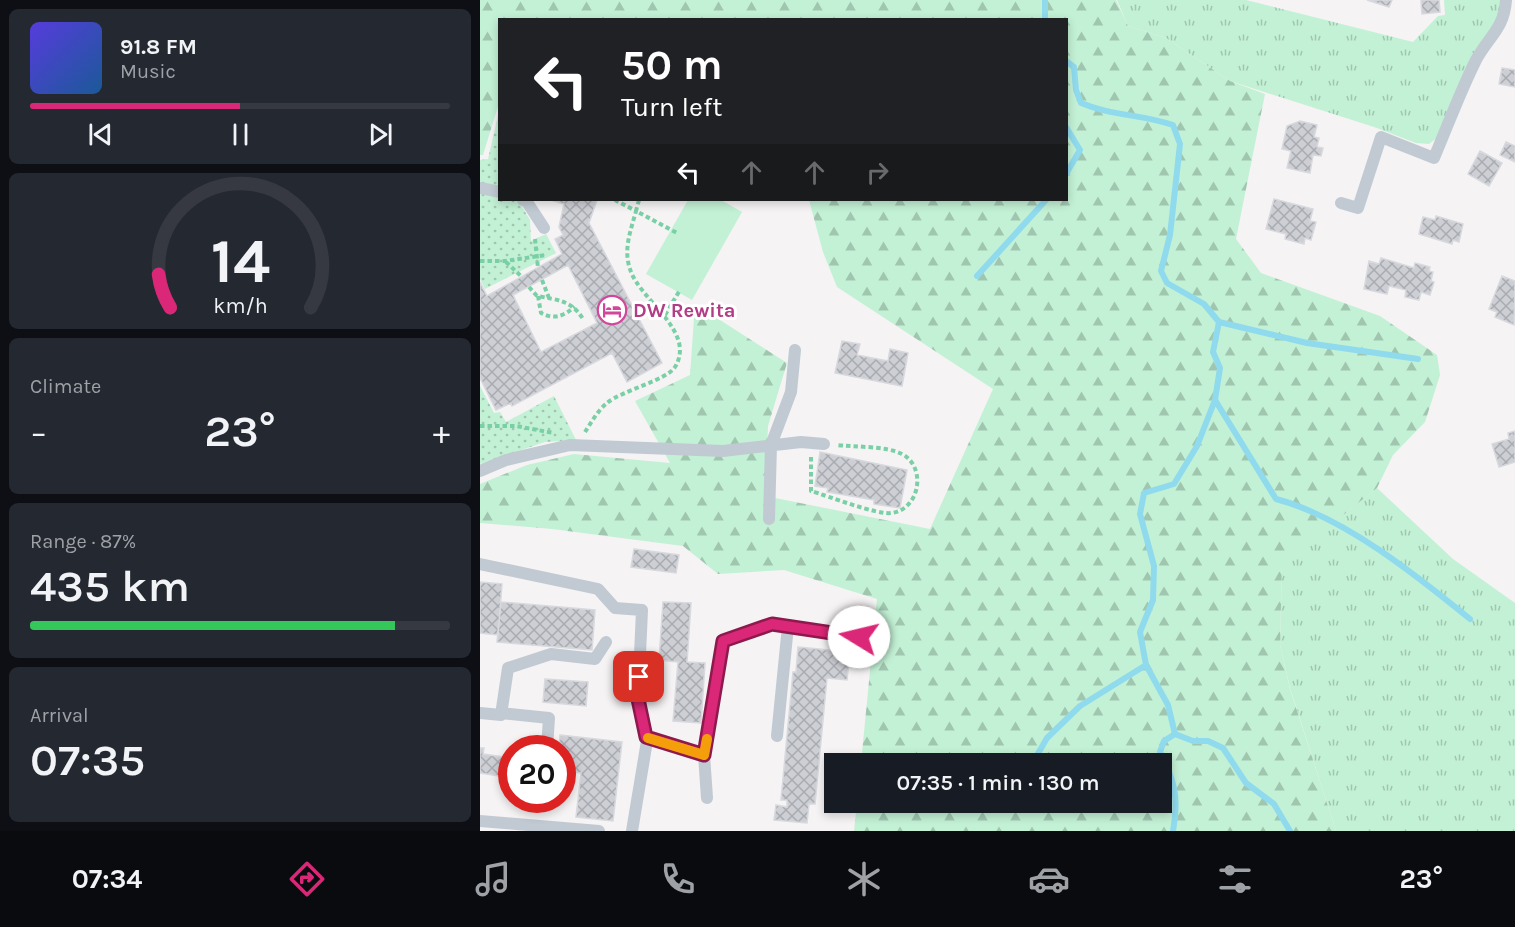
<!DOCTYPE html>
<meta charset="utf-8">
<style>
:root{--surface:#171b24;--page:#242831;--text:#f1f3f6;--muted:#9ea1a6;--line:#363941;--accent:#db2777}
body{margin:0;font-family:Karla,sans-serif;background:var(--page);color:var(--text);height:100vh;display:flex;flex-direction:column;font-size:22px;white-space:nowrap}
*{box-sizing:border-box;margin:0}
p{font-size:20px;color:var(--muted)}
.icon{flex:none;width:33px;height:33px;fill:none;stroke:currentColor;stroke-width:2;stroke-linecap:round;stroke-linejoin:round}
.map{position:relative;flex:1;overflow:hidden}
.panel{display:flex;flex-direction:column;gap:9px;padding:9px;background:#0d0f14;width:480px}
.panel>*{flex:none}
.banner{position:absolute;left:18px;top:18px;width:570px;height:183px;border-radius:0px;box-shadow:0 3px 9px #0003;background:#202124;color:#fff;overflow:hidden}
.speed{position:absolute;left:18px;top:735px;display:flex;gap:12px;font-size:30px;font-weight:700;text-align:center}
.speed>*{display:grid;place-content:center;width:78px;height:78px;border-radius:50%;background:var(--surface);box-shadow:0 3px 9px #0003;line-height:1}
.speed .limit{border:9px solid #d22;background:#fff;color:#111}
.pin{position:absolute;display:grid;place-items:center;width:51px;height:51px;color:#fff;margin:-26px;border-radius:12px;box-shadow:0 3px 9px #0006}
.me{position:absolute;width:66px;margin:-33px;rotate:279deg;stroke-linejoin:round;filter:drop-shadow(0 0 4px #0008)}
.turn{display:flex;align-items:center;gap:21px;height:126px;padding:0 24px;font-size:27px}
.turn .icon{width:78px;height:78px;stroke-width:2.5}
.turn b{display:block;font-size:42px;line-height:51px}
.lanes{display:flex;align-items:center;height:57px;padding:0 24px;background:#0003;justify-content:center;gap:30px;direction:ltr}
.lanes .off{opacity:.35}
.big{font-size:45px;font-weight:600;line-height:1.1}
.panel .card{flex:1;display:flex;flex-direction:column;justify-content:center;gap:9px;min-width:0;padding:0 21px;border-radius:9px;background:var(--page)}
.panel .dial{align-items:center;gap:0}
.dial svg{height:156px;overflow:visible;fill:none;stroke:var(--line);stroke-width:7;stroke-linecap:round;text-anchor:middle}
.dial text{fill:var(--text);stroke:none}
.song{display:flex;align-items:center;gap:18px}
.cover{width:72px;height:72px;border-radius:9px;background:linear-gradient(135deg,hsl(250 70% 55%),hsl(210 70% 35%))}
.played{height:6px;border-radius:3px;background:linear-gradient(90deg,var(--accent) 50%,var(--line) 50%)}
.keys{display:flex;justify-content:space-around;direction:ltr}
.heat{display:flex;justify-content:space-between;align-items:center;font-size:33px;direction:ltr}
.charge{height:9px;border-radius:4px;background:linear-gradient(90deg,#34c759 87%,var(--line) 0)}
.trip{position:absolute;left:344px;top:753px;width:348px;height:60px;border-radius:0px;background:var(--surface);box-shadow:0 3px 9px #0003;font-weight:600;line-height:60px;text-align:center}
.tabs{display:flex;height:96px;justify-content:space-around;align-items:center;background:#090b0e;color:var(--muted)}
.tabs .icon{width:42px;height:42px}
.tabs .active{color:var(--accent)}
.tabs b{font-size:27px;color:var(--text)}
main{display:flex;flex:1;min-height:0}
.map>svg:first-child{display:block}
.grass{fill:url(#grass-tufts)}
.forest{fill:url(#forest-firs)}
.park{fill:url(#park-dots)}
.pitch{fill:#c3f1d5}
.lines{fill:none;stroke-linecap:round;stroke-linejoin:round}
.stream{stroke:#90daee;stroke-width:6}
.building{fill:url(#building-cross-hatch);stroke:#d7d9de;stroke-width:1.5;fill-rule:evenodd}
.path{stroke:#7ad0a6;stroke-width:4;stroke-dasharray:4.5 3;stroke-linecap:butt}
.service{stroke:#c1cad2;stroke-width:12}
.route-casing{stroke:#8e194d;stroke-width:15}
.route{stroke:#db2777;stroke-width:10}
.slow{stroke:#f59e0b;stroke-width:10}
.labels{text-anchor:middle;dominant-baseline:central;stroke-width:6;stroke-linejoin:round;paint-order:stroke}
.hotel-label{font-size:20px;font-weight:bold;fill:#b23c85;stroke:#fff;text-anchor:start}
</style>
<main>
<section class="panel">
<div class="card">
<div class="song"><i class="cover"></i><div><b>91.8 FM</b><p>Music</p></div></div>
<div class="played"></div>
<div class="keys"><svg class="icon" aria-label="previous" viewBox="0 0 24 24"><path d="M18 5L8 12l10 7zM5 5v14"/></svg><svg class="icon" aria-label="pause" viewBox="0 0 24 24"><path d="M8 5v14M16 5v14"/></svg><svg class="icon" aria-label="next" viewBox="0 0 24 24"><path d="M6 5l10 7-10 7zM19 5v14"/></svg></div>
</div>
<div class="card dial"><svg viewBox="0 0 100 80">
<path d="M14 69A42 42 0 1 1 86 69"/>
<path d="M14 69A42 42 0 0 1 8 52" stroke="#db2777"/>
<text x="50" y="56" font-size="32" font-weight="700">14</text>
<text x="50" y="72" font-size="11">km/h</text>
</svg></div>
<div class="card"><p>Climate</p>
<div class="heat"><a>−</a><b class="big">23°</b><a>+</a></div>
</div>
<div class="card"><p>Range · 87%</p><b class="big">435 km</b><div class="charge"></div></div>
<div class="card"><p>Arrival</p><b class="big">07:35</b></div>
</section>
<div class="map">
<svg width="1035" height="831" viewBox="0 0 1035 831">
<defs>
<pattern id="grass-tufts" width="24" height="20" patternUnits="userSpaceOnUse" patternTransform="scale(1.5)"><rect width="24" height="20" fill="#c3f1d5"/><path d="M3 7l-1-3M5 7V3M7 7l1-3M15 17l-1-3M17 17v-4M19 17l1-3" fill="none" stroke="#a0c6b0"/></pattern>
<pattern id="forest-firs" width="22" height="20" patternUnits="userSpaceOnUse" patternTransform="scale(1.5)"><rect width="22" height="20" fill="#c3f1d5"/><path d="M5 1l3.5 6h-7zM16 11l3.5 6h-7z" fill="#a0c6b0"/></pattern>
<pattern id="park-dots" width="8" height="8" patternUnits="userSpaceOnUse" patternTransform="scale(1.5)"><rect width="8" height="8" fill="#c3f1d5"/><path d="M2 2h.1M6 6h.1" fill="none" stroke="#a0c6b0" stroke-width="1.8" stroke-linecap="round"/></pattern>
<pattern id="building-cross-hatch" width="8" height="8" patternUnits="userSpaceOnUse" patternTransform="scale(1.5)"><rect width="8" height="8" fill="#cdcfd5"/><path d="M0 0l8 8M0 8l8-8" fill="none" stroke="#a8abb0"/></pattern>
</defs>
<rect width="100%" height="100%" fill="#f5f3f3"/>
<path class="grass" d="M637,0H766L933,42L958,16L965,15L964,0H1021V11L958,137L949,144L936,143L894,127L750,81L686,38L648,26Z
M897,488L973,559L1035,603V831H856L810,688L800,645L802,563Z"/>
<path class="forest" d="M0,0H636L648,26L686,38L750,81L785,94L756,239L781,273L900,316L957,355L960,375L945,422L913,455L897,488L802,564L800,645L810,689L856,831H374L377,803L681,802V764L381,763L397,599L304,570L238,574L203,546L72,529L0,523V484L47,465L94,454L190,463L155,401L210,375L215,304L307,363L288,426L285,496L450,529L513,389L357,287L343,252L329,200H586V20H20L19,103L3,155H0Z"/>
<path class="park" d="M19,111L20,200H38L50,220L51,241L66,234L76,253L5,289L0,279V160L8,159Z
M0,386L14,413L20,412L26,422L74,396L96,440L65,442L0,464Z"/>
<path class="pitch" d="M208,200H241L262,212L212,300L166,274Z"/>
<g class="lines">
<path class="stream" d="M565,0V20
M586,61L594,67L596,90L601,103C632,116 660,114 693,125L700,144L690,235L681,271L687,283L724,304L739,322L733,352L740,368L735,400L717,446L694,484L664,493L660,514L674,566L673,600L660,632L666,665L688,705L695,734L684,741L680,752C695,781 699,799 693,831
M586,127L600,150L586,174
M497,276L566,200
M739,322L827,343L938,359
M735,400L796,499C864,517 936,575 990,619
M695,734L713,741H728L743,748L766,783L794,804L810,831
M552,764L567,738L600,706L666,665
M456,804L460,802"/>
</g>
<path class="building" d="M887,0H912L909,7Z
M941,0H959L960,12L942,14Z
M1022,68L1035,70V87L1019,84Z
M820,121L837,125L834,137L839,138L837,147L843,148L841,156L833,155L830,173L807,168L811,151L802,149L807,126Z
M1026,142L1035,146V162L1020,155Z
M1000,151L1022,163L1009,186L988,174Z
M794,199L833,209L830,221L836,222L831,240L825,238L824,244L805,239L806,234L786,229Z
M71,200H117L109,223L182,363L147,382L132,353L32,406L31,403L16,410L0,378V282L7,296L82,254L75,239L83,235L79,227L84,204ZM88,265L117,323L61,352L33,295Z
M956,216L983,224L979,242L973,240L972,244L939,234L943,217L955,220Z
M901,258L934,268L935,263L950,267L949,271L953,272L951,281L954,282L950,295L941,292L939,300L925,297L926,290L909,286L907,294L884,289L889,261L899,264Z
M1022,276L1035,281L1034,325L1015,317L1017,312L1009,309Z
M362,341L380,344L377,355L408,361L410,349L428,353L422,386L355,373Z
M1035,431V462L1019,467L1012,444L1029,439L1028,433Z
M340,452L427,470L420,508L394,504V500L347,492L348,488L335,486Z
M154,549L199,555L196,573L151,567Z
M0,582L22,584L18,635L0,633Z
M21,602L115,610L112,650L17,642Z
M183,602L211,603L207,662L225,663L221,723L193,721L198,662L179,660Z
M318,647L370,652L367,680L347,678L335,804H329L327,823L294,820L296,805L307,807V800H301L313,672H316Z
M65,679L108,682L106,706L63,702Z
M80,735L142,742L133,821L96,817L101,773L82,771V748H79Z
M0,748H4L3,754L32,758V778L0,773Z"/>
<g class="lines">
<path class="path" d="M159,200L156,211L197,233
M55,239L58,268
M0,261H25L66,255
M26,262L42,277
M62,280L69,298
M49,287L57,296C78,300 91,300 103,319
M58,296L61,313C75,320 83,316 95,307
M185,315L200,290
M0,426H36L74,433
M105,432C111,423 118,410 127,403C141,391 187,380 195,367C217,331 159,300 150,269C143,249 151,230 156,211L135,200
M331,457V491C348,496 397,515 411,513C440,510 447,467 422,454C407,446 374,447 357,445"/>
<path class="service" d="M0,188L20,192
M43,200L47,202L64,228
M861,203L878,208L901,137L954,158C968,125 980,92 996,60C1009,36 1024,29 1026,0
M0,471L26,460L90,445L243,451L321,442L344,444
M289,519L291,445L311,392L315,350
M0,564L118,589L135,608L162,610L158,699L167,741L152,831
M0,713L21,715L28,668L71,654L115,659L126,642
M21,713L69,718L67,748
M297,736L308,626
M166,737L224,755L243,641L292,624L379,637
M224,755L227,798
M0,821L119,831"/>
</g>
<g class="lines">
<g class="route-casing">
<path id="route" d="M159,677L158,699L166,737L224,755L243,641L292,624L379,637"/>
</g>
<use href="#route" class="route"/>
<path class="slow" d="M168,738L224,755L227,739"/>
</g>
<defs>
<g id="hotel-ring" transform="scale(1.5)"><circle r="9.5" fill="#fff" stroke="#d1479c" stroke-width="1.5"/><path d="M-6-4.5h1.5V1H6V5H4.5V3h-9V5H-6ZM-4 0a1.8 1.8 0 1 1 3.6 0ZM.5 0V-2.5h3Q6-2.5 6 0Z" fill="#d1479c"/></g>
</defs>
<g fill-rule="evenodd">
<use href="#hotel-ring" x="132" y="310"/>
</g>
<g class="labels">
<g class="hotel-label">
<text x="153" y="310">DW Rewita</text>
</g>
</g>
</svg>
<div class="speed"><div class="limit">20</div></div>
<div class="pin" style="left:159px;top:677px;background:#d93025"><svg class="icon" aria-label="arrive" viewBox="0 0 24 24"><path d="M6 21V4h12l-3 4 3 4H6"/></svg></div>
<svg class="me" style="left:379px;top:637px" viewBox="-20 -20 40 40"><circle r="19" fill="#fff"/><path d="M0-13L10 11 0 6-10 11z" fill="#db2777"/></svg>
<div class="trip">07:35 · 1 min · 130 m</div>
<div class="banner">
<div class="turn"><svg class="icon" aria-label="left" viewBox="0 0 24 24"><path d="M17 20v-9H6M10 6l-5 5 5 5"/></svg><div><b>50 m</b>Turn left</div></div>
<div class="lanes"><svg class="icon" aria-label="left" viewBox="0 0 24 24"><path d="M17 20v-9H6M10 6l-5 5 5 5"/></svg><svg class="icon off" aria-label="ahead" viewBox="0 0 24 24"><path d="M12 20V5M6 11l6-6 6 6"/></svg><svg class="icon off" aria-label="ahead" viewBox="0 0 24 24"><path d="M12 20V5M6 11l6-6 6 6"/></svg><svg class="icon off" aria-label="right" viewBox="0 0 24 24"><path d="M7 20v-9h11M14 6l5 5-5 5"/></svg></div>
</div>
</div>
</main>
<nav class="tabs">
<b>07:34</b>
<svg class="icon active" aria-label="directions" viewBox="0 0 24 24"><path d="M12 3l9 9-9 9-9-9zM9 14v-3h6M13 9l2 2-2 2"/></svg>
<svg class="icon" aria-label="music" viewBox="0 0 24 24"><path d="M9 18V5l10-2v13"/><circle cx="6" cy="18" r="3"/><circle cx="16" cy="16" r="3"/></svg>
<svg class="icon" aria-label="phone" viewBox="0 0 24 24"><path d="M5 4h4l2 5-3 2q2 4 5 5l2-3 5 2v4C11 20 4 13 5 4z"/></svg>
<svg class="icon" aria-label="climate" viewBox="0 0 24 24"><path d="M12 3v18M4 7l16 10M4 17L20 7"/></svg>
<svg class="icon" aria-label="car" viewBox="0 0 24 24"><path d="M5 17H2v-5l4-1 3-4h7l3 4 3 1v5h-3M9 17h6M6 11h13"/><circle cx="7" cy="17" r="2"/><circle cx="17" cy="17" r="2"/></svg>
<svg class="icon" aria-label="filters" viewBox="0 0 24 24"><path d="M4 7h16M4 17h16"/><circle cx="9" cy="7" r="2"/><circle cx="15" cy="17" r="2"/></svg>
<b>23°</b>
</nav>
